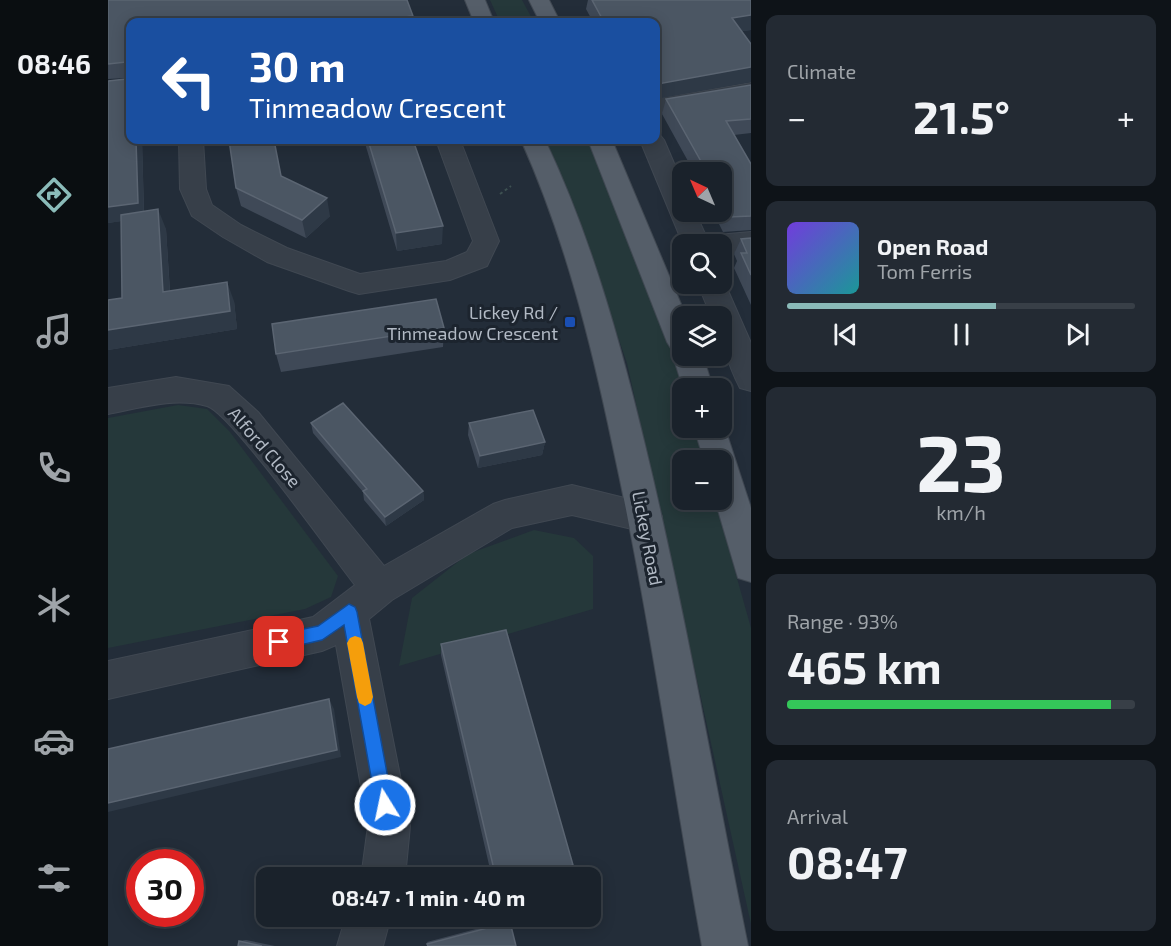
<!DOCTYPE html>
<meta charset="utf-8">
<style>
:root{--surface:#1a222b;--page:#232a33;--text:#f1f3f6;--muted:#9fa4a9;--line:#383f47;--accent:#8bbbb9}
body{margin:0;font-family:"Exo 2",sans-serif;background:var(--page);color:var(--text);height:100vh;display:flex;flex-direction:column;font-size:22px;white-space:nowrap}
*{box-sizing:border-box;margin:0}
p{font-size:20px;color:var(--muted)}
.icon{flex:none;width:33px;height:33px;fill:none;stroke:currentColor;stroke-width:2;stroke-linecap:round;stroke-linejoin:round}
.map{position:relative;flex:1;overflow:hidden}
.side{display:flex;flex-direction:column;gap:15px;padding:15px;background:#0e1318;width:420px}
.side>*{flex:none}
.hud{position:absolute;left:18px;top:18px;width:534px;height:126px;border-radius:12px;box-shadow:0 3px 15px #0003,0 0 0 2px var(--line);background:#1a4fa0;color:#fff;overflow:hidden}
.needle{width:39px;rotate:316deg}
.buttons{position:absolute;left:564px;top:162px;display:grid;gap:12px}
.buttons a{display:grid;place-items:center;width:60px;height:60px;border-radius:12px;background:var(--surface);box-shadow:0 3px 15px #0003,0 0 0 2px var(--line);font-size:30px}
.speed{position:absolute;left:18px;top:849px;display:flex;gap:12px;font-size:30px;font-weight:700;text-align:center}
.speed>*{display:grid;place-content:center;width:78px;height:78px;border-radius:50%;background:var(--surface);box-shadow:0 3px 15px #0003,0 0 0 2px var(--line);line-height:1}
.speed .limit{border:9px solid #d22;background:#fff;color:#111}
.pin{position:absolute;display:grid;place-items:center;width:51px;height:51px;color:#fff;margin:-26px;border-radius:12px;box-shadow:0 3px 9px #0006}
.me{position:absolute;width:66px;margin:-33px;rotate:350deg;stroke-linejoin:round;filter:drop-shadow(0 0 4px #0008)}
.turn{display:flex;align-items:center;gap:21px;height:126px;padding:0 24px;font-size:27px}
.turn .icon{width:78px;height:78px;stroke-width:2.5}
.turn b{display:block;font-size:42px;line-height:51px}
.big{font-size:45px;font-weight:700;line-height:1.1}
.side .card{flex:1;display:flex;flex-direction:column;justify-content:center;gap:9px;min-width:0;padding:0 21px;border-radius:12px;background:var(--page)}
.side .dial{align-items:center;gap:0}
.dial b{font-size:78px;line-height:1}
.song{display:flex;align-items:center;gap:18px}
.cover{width:72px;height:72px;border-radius:9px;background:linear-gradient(135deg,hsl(260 70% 55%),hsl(180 70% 35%))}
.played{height:6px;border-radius:3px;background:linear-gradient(90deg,var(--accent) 60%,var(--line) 60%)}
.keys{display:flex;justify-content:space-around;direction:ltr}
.heat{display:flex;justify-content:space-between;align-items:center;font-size:33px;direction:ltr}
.charge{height:9px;border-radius:4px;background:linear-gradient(90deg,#34c759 93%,var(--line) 0)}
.trip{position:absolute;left:148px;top:867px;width:345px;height:60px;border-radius:12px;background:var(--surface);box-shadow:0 3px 15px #0003,0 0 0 2px var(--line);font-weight:700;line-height:60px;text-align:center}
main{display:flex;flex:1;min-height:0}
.menu{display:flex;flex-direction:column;width:108px;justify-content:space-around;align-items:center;background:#0a0e11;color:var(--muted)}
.menu .icon{width:42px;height:42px}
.menu .selected{color:var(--accent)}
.menu b{font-size:27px;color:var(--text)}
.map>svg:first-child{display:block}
.green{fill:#25383a}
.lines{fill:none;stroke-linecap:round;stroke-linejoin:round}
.minor-casing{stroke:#404852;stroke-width:2}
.major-casing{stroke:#404852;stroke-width:2}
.path{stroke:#3e5152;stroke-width:2;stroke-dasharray:3 3;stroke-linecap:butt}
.minor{fill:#373f49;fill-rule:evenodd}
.major{fill:#555e69;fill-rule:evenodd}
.wall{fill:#3f4957}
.shaded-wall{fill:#2e3946}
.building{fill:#4b5663;stroke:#5b6572;stroke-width:1.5}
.route{fill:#1a73e8;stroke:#114b97;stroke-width:1.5}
.slow{fill:#f59e0b}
.transit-dot{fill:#1a4fb4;stroke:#1c242e;stroke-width:2}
.labels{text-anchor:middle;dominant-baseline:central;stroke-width:6;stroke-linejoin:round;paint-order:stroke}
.poi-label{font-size:18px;fill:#b2bac5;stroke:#1c242e;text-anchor:end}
.street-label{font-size:18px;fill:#b2bac5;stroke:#1c242e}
</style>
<main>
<nav class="menu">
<b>08:46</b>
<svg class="icon selected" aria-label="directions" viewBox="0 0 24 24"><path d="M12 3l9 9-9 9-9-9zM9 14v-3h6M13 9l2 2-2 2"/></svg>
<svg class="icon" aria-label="music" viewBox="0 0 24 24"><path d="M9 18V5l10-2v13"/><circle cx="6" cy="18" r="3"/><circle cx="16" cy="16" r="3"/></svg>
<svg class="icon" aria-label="phone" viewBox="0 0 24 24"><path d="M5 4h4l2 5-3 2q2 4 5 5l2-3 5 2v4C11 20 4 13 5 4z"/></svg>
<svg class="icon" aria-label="climate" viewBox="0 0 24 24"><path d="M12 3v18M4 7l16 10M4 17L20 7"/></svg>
<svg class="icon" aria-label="car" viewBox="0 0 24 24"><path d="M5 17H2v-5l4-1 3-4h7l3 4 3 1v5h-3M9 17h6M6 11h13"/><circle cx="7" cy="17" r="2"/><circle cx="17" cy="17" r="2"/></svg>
<svg class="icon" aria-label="filters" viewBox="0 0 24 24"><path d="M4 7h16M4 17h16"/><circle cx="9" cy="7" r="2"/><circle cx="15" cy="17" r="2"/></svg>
</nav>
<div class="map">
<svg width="643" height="946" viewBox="0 0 643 946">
<rect width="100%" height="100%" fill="#232d39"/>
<path class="green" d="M382,0H414L426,22H392Z
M438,140H482L564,346L576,388L574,428H587L596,460H574V500H607L643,628V924L519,363L462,198Z
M70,405L99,409L122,432L230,576L223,597L197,609L0,648V418Z
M426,530L466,538L485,556V609L291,666L304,598L360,554Z"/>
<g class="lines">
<g class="minor-casing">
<path id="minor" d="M643,83V97L548,113V99Z
M548,133L552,135L556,140L574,182V212H587L598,236L643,232V250L614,253V244H575L532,140H548Z
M71,140H95L98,189L104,205L133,225L179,248L252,274L338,261L359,252L365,241L328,140H352L391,241L379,266L342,280L251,294L241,291L159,262L115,237L84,216L72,189Z
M614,277L643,343V391L632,388C619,362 614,345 614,316H603L590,284H614Z
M68,377L121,386L150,412L276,566L385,504L397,500L464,485L549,506L554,517L549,528L537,532L464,515L404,528L284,600L261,619L302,826L297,878H253L260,826L228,645L214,651L0,699V661L205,617L247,585C225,557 122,412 99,406C66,397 32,408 0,414V388Z
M238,916H283L275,946H229Z"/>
</g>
<g class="major-casing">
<path id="major" d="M357,0H377L386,22H366Z
M421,0H441L452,22H432Z
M413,140H437C483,237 512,341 537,445C577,610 606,779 640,946H594C564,780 541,612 505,447C483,342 457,238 413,140Z
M480,140H504L578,316H574V356H595L605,388H575L565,356L568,351L564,350L559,342Z
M614,419L643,508V582L630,578L607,500H614V460H596L586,428H614Z"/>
</g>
<path class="path" d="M392,194L403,186"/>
<use href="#minor" class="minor"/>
<use href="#major" class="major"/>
</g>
<path class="wall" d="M0,0L305,22H22V140H34L36,211L58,229L62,291L126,301L129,329L0,350V300L14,298L13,221L0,223V81L18,79V78L0,79Z
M480,0H643V30L633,31L548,99V22H485L478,9Z
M643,85V133L626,135L643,164V230L615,232L605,212H614V172H586L554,114L558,99Z
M256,140H305L334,244L289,251Z
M173,177L222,216L198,238L133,206L128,188Z
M643,238V305L626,268L629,261L626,254L633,239Z
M336,328L335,347L173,372L168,354Z
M203,423L315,491L316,500L278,526L256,500L255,492L205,433Z
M361,423L437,442L434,455L370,468L360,435Z
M333,644L417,878H384L333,655Z
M398,921L402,922L320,946L319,942Z
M138,940L167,946H130L131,941Z"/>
<path class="shaded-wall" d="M643,15V30L618,33L624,18Z
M305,16V22H251Z
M237,17L238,22H194Z
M22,43V124L20,118Z
M643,67V82L548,99V93L550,84Z
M28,140H34L36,218L0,223V207Z
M219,198L222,216L198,238L194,220Z
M50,209L58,229L63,311L55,292Z
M335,226L334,244L289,251L288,233Z
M119,282L126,301L129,329L0,350V330Z
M437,442L434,455L370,468L372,456Z
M315,491L316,500L278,526L277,517Z
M221,699L226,709L233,757L0,812V803Z"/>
<path class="building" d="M0,0H299L305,16L251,22H239L237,17L194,22H22L20,118H22V140H28L30,203L0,207V81L18,79V62L0,64Z
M484,0H643V15L624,18L643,44V67L550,84L548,79V22H496Z
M643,85V119L618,121L643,164V216L621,217L614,201V172H599L558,99Z
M121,140H166L173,176L219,198L194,220L128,188Z
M260,140H305L335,226L288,233Z
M50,209L55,292L119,282L122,311L0,330V300L14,298L13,215Z
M643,238V275L633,253H639L633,239Z
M328,299L336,328L168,354L164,324Z
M235,403L315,491L277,517L255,491L259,489L203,423Z
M425,410L437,442L372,456L361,423Z
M398,630L465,865L415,878H388L333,644Z
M221,699L229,750L0,803V749Z
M402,922L408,946H320L319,944Z
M131,941L154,946H130Z"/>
<path class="route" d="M241,604L247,607L249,612L285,805L283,811L277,814L270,811L268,805L236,625L214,640L171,650L165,647L163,642L165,637L171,634L210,626Z"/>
<path class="slow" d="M247,636L253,638L255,643L265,697L263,703L257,706L251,703L249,697L239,643L242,638Z"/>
<rect class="transit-dot" x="456" y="316" width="12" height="12" rx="3"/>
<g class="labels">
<g class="poi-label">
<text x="450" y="312">Lickey Rd /<tspan x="450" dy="21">Tinmeadow Crescent</tspan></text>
</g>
<g class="street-label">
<text transform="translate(157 447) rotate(49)">Alford Close</text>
<text transform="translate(540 538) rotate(79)">Lickey Road</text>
</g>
</g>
</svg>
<div class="buttons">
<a><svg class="needle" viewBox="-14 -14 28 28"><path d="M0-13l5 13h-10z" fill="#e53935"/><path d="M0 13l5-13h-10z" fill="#9fa4a9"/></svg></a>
<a><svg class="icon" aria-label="search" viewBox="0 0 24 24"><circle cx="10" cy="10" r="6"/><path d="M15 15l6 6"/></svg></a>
<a><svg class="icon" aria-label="layers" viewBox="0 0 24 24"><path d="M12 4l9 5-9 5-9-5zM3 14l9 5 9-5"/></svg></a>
<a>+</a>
<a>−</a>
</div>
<div class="speed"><div class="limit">30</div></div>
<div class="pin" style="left:171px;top:642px;background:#d93025"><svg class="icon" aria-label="arrive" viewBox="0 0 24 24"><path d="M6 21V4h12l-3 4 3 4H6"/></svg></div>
<svg class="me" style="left:277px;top:805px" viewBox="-20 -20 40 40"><circle r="17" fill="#1a73e8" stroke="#fff" stroke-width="3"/><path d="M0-11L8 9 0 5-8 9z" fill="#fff"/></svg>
<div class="trip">08:47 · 1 min · 40 m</div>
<div class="hud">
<div class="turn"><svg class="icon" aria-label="left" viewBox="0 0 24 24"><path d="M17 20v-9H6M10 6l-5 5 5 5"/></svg><div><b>30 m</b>Tinmeadow Crescent</div></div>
</div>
</div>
<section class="side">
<div class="card"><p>Climate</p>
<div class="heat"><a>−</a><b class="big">21.5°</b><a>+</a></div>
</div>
<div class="card">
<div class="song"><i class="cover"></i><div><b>Open Road</b><p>Tom Ferris</p></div></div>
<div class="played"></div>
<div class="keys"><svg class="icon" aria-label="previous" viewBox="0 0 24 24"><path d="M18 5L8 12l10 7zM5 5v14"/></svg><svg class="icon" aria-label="pause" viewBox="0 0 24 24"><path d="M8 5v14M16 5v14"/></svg><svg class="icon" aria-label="next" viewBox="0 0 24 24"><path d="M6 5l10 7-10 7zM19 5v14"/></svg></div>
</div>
<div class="card dial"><b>23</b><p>km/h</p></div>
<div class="card"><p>Range · 93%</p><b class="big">465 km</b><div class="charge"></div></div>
<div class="card"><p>Arrival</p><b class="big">08:47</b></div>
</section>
</main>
